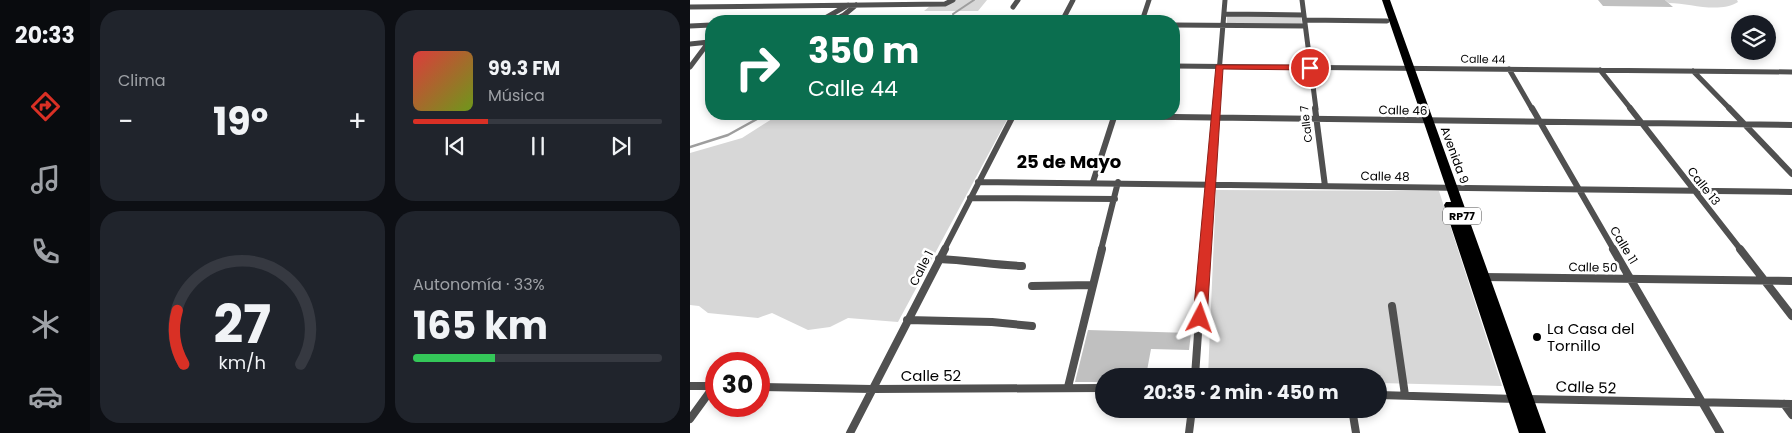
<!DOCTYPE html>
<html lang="es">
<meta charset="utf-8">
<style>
:root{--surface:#171b24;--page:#20242c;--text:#f1f3f6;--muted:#9ea1a6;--line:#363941;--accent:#d93025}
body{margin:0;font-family:Poppins,sans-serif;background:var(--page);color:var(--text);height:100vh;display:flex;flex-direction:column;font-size:19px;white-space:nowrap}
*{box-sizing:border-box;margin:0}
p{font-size:16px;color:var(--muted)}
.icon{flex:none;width:28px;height:28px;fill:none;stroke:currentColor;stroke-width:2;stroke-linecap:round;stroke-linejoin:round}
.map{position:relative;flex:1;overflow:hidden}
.panel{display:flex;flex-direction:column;gap:10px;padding:10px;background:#0d0f14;width:600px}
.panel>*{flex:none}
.guide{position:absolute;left:15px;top:15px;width:475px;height:105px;border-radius:20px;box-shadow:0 2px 8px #0003;background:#0b6e4f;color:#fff;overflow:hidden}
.fabs{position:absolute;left:1041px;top:15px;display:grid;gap:10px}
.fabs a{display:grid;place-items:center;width:45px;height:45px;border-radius:50%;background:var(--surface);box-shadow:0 2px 8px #0003;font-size:25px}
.speed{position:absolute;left:15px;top:352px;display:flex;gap:10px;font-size:25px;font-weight:700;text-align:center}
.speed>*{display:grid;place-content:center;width:65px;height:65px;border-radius:50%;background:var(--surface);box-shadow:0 2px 8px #0003;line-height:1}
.speed .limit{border:8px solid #d22;background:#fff;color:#111}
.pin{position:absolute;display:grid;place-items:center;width:42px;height:42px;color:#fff;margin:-21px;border:2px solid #fff;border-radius:50%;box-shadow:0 1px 5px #0007}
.me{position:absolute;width:55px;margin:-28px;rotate:4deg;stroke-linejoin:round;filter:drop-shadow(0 0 4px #0008)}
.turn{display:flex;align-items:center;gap:18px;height:105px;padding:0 20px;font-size:22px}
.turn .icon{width:65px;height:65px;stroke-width:2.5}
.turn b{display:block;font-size:35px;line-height:42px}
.big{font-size:38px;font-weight:700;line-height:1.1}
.panel .widget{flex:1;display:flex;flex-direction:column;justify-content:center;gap:8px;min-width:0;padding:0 18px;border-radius:20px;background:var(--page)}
.panel .dial{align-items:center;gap:0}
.dial svg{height:130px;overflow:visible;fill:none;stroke:var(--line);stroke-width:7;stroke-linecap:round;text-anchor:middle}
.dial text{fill:var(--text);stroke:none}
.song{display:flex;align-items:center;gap:15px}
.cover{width:60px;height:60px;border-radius:8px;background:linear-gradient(135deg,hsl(0 70% 55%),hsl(80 70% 35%))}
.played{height:5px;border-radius:2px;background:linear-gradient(90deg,var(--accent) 30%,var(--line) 30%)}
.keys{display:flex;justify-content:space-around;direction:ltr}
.heat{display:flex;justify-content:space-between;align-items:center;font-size:28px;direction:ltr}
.charge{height:8px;border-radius:4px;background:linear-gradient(90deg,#34c759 33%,var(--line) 0)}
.panel .tiles{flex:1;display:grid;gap:10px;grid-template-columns:repeat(2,1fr)}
.trip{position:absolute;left:405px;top:368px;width:292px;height:50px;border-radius:25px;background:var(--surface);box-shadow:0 2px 8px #0003;font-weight:700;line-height:50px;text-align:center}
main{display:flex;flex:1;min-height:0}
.dock{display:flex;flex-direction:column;width:90px;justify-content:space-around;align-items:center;background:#090b0e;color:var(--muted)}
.dock .icon{width:35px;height:35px}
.dock .current{color:var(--accent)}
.dock b{font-size:22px;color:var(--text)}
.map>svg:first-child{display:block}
.green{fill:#d7d7d7}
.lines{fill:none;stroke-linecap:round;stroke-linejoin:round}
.stream-far1{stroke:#9e9e9e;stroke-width:2}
.stream{stroke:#9e9e9e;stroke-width:2.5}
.building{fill:#c0c0c0}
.street-far2{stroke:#505050;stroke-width:5}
.street-far1{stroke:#505050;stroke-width:6}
.street{stroke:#505050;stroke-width:8}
.primary{fill:#000;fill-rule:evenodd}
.route{fill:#d93025;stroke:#8d1f18}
.poi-dot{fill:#000;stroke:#fff;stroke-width:2}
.labels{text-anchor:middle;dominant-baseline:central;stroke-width:5;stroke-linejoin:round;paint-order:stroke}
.far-street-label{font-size:11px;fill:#000;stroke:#fff}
.shield{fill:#fff;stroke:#4c4c4c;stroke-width:1}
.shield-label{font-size:11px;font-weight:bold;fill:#000}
.street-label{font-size:12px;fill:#000;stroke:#fff}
.near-poi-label{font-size:15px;fill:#000;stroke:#fff;text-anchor:start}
.near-street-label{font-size:15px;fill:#000;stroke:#fff}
.district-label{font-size:18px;font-weight:bold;fill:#000;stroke:#fff}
</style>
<main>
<nav class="dock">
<b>20:33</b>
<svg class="icon current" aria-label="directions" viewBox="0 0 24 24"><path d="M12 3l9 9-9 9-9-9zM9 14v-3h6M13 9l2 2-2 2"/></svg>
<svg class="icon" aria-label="music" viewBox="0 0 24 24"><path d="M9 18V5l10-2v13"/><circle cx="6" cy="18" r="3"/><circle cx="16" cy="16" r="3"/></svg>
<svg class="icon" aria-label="phone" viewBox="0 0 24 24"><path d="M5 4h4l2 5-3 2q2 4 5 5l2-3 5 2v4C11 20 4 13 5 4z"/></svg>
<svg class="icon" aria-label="climate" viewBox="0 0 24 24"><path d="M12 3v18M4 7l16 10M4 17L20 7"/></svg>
<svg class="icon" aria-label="car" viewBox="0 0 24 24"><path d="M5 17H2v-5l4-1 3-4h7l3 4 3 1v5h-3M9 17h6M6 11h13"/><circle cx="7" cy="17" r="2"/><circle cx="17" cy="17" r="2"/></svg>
</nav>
<section class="panel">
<div class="tiles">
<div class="widget"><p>Clima</p>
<div class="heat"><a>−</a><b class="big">19°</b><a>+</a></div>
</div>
<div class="widget">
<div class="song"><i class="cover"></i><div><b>99.3 FM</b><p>Música</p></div></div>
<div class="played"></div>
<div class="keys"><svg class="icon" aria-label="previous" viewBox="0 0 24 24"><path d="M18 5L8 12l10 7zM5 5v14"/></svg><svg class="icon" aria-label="pause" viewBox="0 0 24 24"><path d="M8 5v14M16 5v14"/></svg><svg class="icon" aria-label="next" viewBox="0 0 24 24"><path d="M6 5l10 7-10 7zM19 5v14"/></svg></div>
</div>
<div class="widget dial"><svg viewBox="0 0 100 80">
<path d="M14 69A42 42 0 1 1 86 69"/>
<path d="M14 69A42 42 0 0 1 10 36" stroke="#d93025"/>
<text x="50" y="56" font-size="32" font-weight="700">27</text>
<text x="50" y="72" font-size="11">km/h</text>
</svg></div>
<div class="widget"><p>Autonomía · 33%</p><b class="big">165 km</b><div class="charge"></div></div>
</div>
</section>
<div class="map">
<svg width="1102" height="433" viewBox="0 0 1102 433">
<rect width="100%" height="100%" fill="#fff"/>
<path class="green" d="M265,0H297L288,11H234L240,6Z
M975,0H1047L1048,2C1028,14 1000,3 979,3Z
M537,15H611L612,24H537Z
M90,114H320L208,322L158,318L140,327L118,330L82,313L68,318L18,313L9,306L0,305V153L52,138Z
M526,190L749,191L812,386L689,383V376H518Z"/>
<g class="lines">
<path class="stream-far1" d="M265,21L263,14L284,0"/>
<path class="stream" d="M0,147L38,135L76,114"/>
</g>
<path class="building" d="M908,0H975L983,7L913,6Z
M398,330L501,333L499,350L461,349L456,376H414V382H385Z"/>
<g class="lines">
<path class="street-far2" d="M612,0L626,109
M0,7L255,4L263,0
M323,7L328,0
M534,14L614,15
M615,20L697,21
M130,21L158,5
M142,21L154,15L166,5
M372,21L383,0
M452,21L459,0
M484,25L615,26
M0,26L21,25
M0,44L19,42
M484,66L1102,72
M0,67L21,39
M819,69L842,109
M910,70L941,109
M1003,71L1040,109
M526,109L535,0"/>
<path class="street-far1" d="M625,108L635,186
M842,108L924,250
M940,108L1051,250
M1039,108L1102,174
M323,115L1102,125
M288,182L1102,192
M403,182L425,114
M280,198L425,199
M254,250L324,114
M411,250L428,182
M514,250L526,108"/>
<path class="street" d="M923,249L1030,433
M1050,249L1102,316
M249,259C277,260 304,265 332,266
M792,277L1102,281
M342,286L403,285
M702,306L715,395
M217,320L302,322L342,326
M505,376L514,249
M0,386H26
M69,387L182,389L414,388
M378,387L412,249
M689,395L826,399
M837,399L1102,404
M1094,404L1102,415
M662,409L666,433
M0,419L24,386
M160,433L255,249
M499,433L502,409"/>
<path class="primary" d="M692,0H700L856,433H829L754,205L756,202H761Z"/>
</g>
<path class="route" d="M526,65H620L625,68L620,70L533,69L517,318L515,322L510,323L505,322L503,318Z"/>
<circle class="poi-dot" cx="847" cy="337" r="5"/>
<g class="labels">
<g class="far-street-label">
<text transform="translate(793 59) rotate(1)">Calle 44</text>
<text transform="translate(616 124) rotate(-97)">Calle 7</text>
</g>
<rect class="shield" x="753" y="207.5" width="38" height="17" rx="4"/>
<g class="shield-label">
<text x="772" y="216">RP77</text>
</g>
<g class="street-label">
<text transform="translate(713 110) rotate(1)">Calle 46</text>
<text transform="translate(765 155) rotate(70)">Avenida 9</text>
<text transform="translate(695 176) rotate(1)">Calle 48</text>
<text transform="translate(1014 186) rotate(52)">Calle 13</text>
<text transform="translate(934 245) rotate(59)">Calle 11</text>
<text transform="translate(903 267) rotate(1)">Calle 50</text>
<text transform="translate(231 268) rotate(-63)">Calle 1</text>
</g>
<g class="near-poi-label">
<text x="857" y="328">La Casa del<tspan x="857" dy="17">Tornillo</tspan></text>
</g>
<g class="near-street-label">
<text x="241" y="375">Calle 52</text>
<text transform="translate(896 387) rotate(2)">Calle 52</text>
</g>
<g class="district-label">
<text x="379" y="161">25 de Mayo</text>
</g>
</g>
</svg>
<div class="fabs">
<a><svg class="icon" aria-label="layers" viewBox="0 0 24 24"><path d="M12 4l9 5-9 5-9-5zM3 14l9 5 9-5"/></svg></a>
</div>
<div class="speed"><div class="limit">30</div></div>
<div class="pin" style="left:620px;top:68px;background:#d93025"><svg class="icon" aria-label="arrive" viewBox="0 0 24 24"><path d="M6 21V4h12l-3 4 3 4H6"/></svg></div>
<svg class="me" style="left:510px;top:318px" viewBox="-20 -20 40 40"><path d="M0-17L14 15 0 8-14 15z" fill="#d93025" stroke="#fff" stroke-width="4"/></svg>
<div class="trip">20:35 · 2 min · 450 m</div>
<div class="guide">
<div class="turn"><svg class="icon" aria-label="right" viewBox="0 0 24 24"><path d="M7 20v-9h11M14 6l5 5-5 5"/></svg><div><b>350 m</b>Calle 44</div></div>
</div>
</div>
</main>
